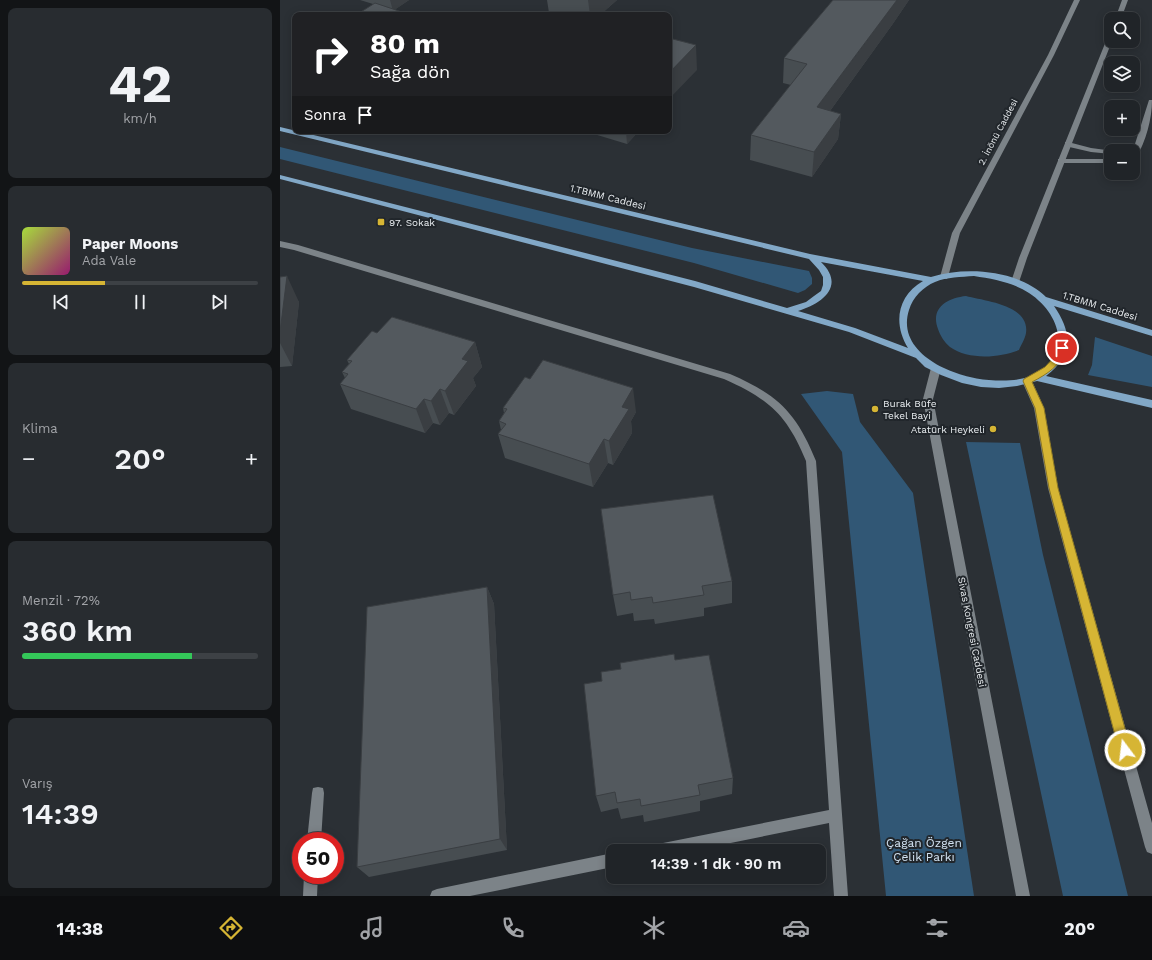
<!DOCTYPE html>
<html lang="tr">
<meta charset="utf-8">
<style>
:root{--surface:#202428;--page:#282c30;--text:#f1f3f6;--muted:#a2a4a8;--line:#3d4145;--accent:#d6b534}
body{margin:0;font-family:"Work Sans",sans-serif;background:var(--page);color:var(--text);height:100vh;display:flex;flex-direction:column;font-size:15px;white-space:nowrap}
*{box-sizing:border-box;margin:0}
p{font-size:13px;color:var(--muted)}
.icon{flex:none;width:22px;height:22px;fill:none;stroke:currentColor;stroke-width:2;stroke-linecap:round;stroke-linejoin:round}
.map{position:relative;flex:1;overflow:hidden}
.sheet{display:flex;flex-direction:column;gap:8px;padding:8px;background:#121416;width:280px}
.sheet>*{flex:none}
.banner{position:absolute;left:12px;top:12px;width:380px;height:122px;border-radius:8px;box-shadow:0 2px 10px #0003,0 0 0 1px var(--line);background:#202124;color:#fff;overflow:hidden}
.fabs{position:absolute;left:824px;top:12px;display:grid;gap:8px}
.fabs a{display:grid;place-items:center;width:36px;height:36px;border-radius:8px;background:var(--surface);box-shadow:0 2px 10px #0003,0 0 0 1px var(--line);font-size:20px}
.speed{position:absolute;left:12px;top:832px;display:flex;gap:8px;font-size:20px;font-weight:700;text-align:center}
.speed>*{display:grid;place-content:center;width:52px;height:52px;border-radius:50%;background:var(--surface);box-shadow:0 2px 10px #0003,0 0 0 1px var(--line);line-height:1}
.speed .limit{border:6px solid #d22;background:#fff;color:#111}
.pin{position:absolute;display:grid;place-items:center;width:34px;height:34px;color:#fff;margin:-17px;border:2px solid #fff;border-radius:50%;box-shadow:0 1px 4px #0007}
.me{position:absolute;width:44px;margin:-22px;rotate:345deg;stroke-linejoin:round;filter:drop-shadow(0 0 3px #0008)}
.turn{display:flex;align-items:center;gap:14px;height:84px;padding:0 12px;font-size:18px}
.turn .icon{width:52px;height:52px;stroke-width:2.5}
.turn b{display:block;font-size:28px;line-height:34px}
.then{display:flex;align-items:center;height:38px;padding:0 12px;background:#0003;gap:8px;font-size:15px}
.big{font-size:30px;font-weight:600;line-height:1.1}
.sheet .widget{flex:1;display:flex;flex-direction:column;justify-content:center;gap:6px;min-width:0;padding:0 14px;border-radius:8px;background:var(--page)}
.sheet .dial{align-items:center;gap:0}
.dial b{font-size:52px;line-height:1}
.song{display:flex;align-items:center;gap:12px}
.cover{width:48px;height:48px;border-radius:6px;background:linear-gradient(135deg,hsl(80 70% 55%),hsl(320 70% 35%))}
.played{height:4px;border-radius:2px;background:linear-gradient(90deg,var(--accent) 35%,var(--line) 35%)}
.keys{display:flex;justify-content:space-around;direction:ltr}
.heat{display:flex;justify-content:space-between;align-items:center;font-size:22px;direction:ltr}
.charge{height:6px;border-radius:3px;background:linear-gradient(90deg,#34c759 72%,var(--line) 0)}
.trip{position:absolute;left:326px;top:844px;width:220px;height:40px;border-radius:8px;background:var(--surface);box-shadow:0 2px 10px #0003,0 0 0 1px var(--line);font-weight:600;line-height:40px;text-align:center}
.dock{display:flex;height:64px;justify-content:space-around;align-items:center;background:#0d0e10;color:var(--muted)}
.dock .icon{width:28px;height:28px}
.dock .current{color:var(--accent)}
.dock b{font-size:18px;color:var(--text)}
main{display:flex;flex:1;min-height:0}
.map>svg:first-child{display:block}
.green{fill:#315775}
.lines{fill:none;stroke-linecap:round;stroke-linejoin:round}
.lane{fill:#7c8388;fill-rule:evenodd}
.street{fill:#7c8388;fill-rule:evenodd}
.secondary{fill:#7c8388;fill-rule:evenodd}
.primary{fill:#82a8c7;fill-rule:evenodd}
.wall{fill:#474d51}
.shaded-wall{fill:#3a3e42}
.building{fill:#53595e;stroke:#3a3e42}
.route{fill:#d6b534;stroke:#8b7622}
.poi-dot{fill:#d6b534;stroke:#21262b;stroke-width:1.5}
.labels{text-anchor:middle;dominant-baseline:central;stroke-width:4;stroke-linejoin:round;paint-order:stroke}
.far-street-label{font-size:9px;fill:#e9edf0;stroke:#21262b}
.street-label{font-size:10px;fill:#e9edf0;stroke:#21262b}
.poi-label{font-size:10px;fill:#e9edf0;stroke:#21262b;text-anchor:start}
.near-park-label{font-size:12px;fill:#d2e2f1;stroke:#21262b}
</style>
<main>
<section class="sheet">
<div class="widget dial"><b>42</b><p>km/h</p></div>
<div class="widget">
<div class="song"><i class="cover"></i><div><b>Paper Moons</b><p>Ada Vale</p></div></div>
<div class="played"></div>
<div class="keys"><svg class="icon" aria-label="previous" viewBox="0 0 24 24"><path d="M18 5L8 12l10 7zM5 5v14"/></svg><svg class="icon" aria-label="pause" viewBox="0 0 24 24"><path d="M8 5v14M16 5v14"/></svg><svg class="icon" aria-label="next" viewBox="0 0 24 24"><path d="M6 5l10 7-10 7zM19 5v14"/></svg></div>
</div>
<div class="widget"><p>Klima</p>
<div class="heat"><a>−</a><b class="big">20°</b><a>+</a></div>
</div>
<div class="widget"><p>Menzil · 72%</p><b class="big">360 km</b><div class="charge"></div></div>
<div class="widget"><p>Varış</p><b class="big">14:39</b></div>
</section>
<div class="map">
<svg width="872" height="896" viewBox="0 0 872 896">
<rect width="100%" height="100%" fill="#2b3035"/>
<path class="green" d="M0,147L412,248L529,271L532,278V284L525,290L518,293L414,263L0,159Z
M686,296C705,301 750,305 746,333C745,339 741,345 739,350C719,358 688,360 670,347C664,342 660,335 658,329C650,308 667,298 686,296Z
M815,337L872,356V387L808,375L812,365Z
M547,391L573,394L580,422L633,493L694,896H606L562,452L521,394Z
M686,442L740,443L763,555L848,896H783Z"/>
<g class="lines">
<path class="lane" d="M869,100H872C872,119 866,141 856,158H853V151H841L842,149L854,147Z
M785,142H788L811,148L834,151H831V154L811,152L785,146Z
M778,159H831V163H778Z"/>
<path class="street" d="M0,241L18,245L450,374C498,395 516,412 536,461L568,896H554L549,823L411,851H371L373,846L378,844L549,810L526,461C507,415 489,399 444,379L14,250L0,247Z
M38,787L43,788L44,793L41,841H27L32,793L33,788Z
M333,853V867L190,896H150L152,891L157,889Z
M24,875H38L37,896H23Z"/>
<path class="secondary" d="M794,0H800L774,55L680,233L668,277L667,279H661L660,277L672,233L768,55Z
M842,0H848L841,19H835Z
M831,34V41H832L747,258L739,282L735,285L732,284L731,282L739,258L828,36Z
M656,365L661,368L653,399L750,896H736L643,399L651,368Z
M747,377L752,381L764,408L778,488L872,823V854L867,852L865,847L768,488L754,408L742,381Z"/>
<path class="primary" d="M0,127L530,254L651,277C687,266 738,270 766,297L872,330V336L774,306C792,332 794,355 766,376L872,400V408L757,381L737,386L719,388L701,387L682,383L661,375L645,367L636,358L569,332L414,287L0,179V175L415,281L507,308L526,302L534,296L541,291L543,285V277L539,270L529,259L0,131ZM541,262L643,281C617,296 613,324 628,348L575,328L518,311C542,304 566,286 541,262ZM694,276C713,279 732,282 749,293C781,314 794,357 751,376C738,381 723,381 709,380C675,378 615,354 629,310C633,297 643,287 655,282C667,277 681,277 694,276Z"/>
</g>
<path class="wall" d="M80,0H129L114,10L93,4Z
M267,0H337L320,15H278L269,13Z
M553,0H629L612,25L550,111L561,114L558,139L532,177L470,160L471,135L511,85L503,83L504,58Z
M304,131H359L347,144Z
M0,277L19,302L12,366L0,367Z
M97,333L195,342L202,367L193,378L196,386L174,415L169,413L160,425L153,423L145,433L71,409L60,384L65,378L62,372L69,364L67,360Z
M223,408L356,412L351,421L352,433L333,465L328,463L313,487L225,458L218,434L221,430L219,421L224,413Z
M321,509L452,581V603L424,608V616L375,624L374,619L354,621L353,613L337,616L333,595Z
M207,587L214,604L227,850L89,877L77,867Z
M395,660L453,778L452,794L420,801V811L364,822L363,815L341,819L338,808L321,812L316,796L322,681Z"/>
<path class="shaded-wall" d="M110,0H129L113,11Z
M308,0H337L320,15H310Z
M617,0H629L612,25L534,133L537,107Z
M416,45L417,70L389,99V73Z
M561,114L558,139L532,177L534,152Z
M346,131H359L347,144Z
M7,276L19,302L12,366L0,343V332Z
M195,342L202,367L193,378L196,386L174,415L165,391L182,359Z
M353,388L356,412L351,421L352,433L333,465L329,441L342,407Z
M160,389L169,413L160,425L151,401Z
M144,399L153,423L145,433L136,409Z
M324,439L328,463L313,487L309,464Z
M207,587L214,604L227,850L220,839Z"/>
<path class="building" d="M553,0H617L537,107L561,114L534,152L471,135L527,64L504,58Z
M95,3L131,15H76Z
M389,38L416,45L389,73Z
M7,276L0,332V277Z
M112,317L195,342L182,359L188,361L165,391L160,389L151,401L144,399L136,409L60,384L68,374L62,372L72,361L67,360L92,331L97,333Z
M263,360L353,388L342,407L349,409L329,441L324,439L309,464L218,434L226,424L219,421L227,409L223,408L245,377L250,379Z
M433,495L452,581L422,586L424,595L373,603L372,597L351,600L350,592L333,595L321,509Z
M207,587L220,839L77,867L87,607Z
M394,654L395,660L429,655L453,778L418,785L420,795L361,806L360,799L337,803L335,792L316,796L304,684L322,681L321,672L341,669L340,663Z"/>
<path class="route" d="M782,345L786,348C781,366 767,374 752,382L764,408L778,488L851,750L849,753L845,755L841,753L839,750L769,488L755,408L743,381L744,379L765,367L776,355L779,346Z"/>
<g class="poi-dot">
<rect x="97" y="218" width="8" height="8" rx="2"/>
<circle cx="595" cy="409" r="4"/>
<circle cx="713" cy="429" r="4"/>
</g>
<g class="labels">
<g class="far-street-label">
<text transform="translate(718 132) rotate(-62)">2. İnönü Caddesi</text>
</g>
<g class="street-label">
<text transform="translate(328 197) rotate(14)">1.TBMM Caddesi</text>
<text transform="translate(820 306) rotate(17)">1.TBMM Caddesi</text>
<text transform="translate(692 632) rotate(79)">Sivas Kongresi Caddesi</text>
</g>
<g class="poi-label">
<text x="109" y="222">97. Sokak</text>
<text x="603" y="403">Burak Büfe<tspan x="603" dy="12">Tekel Bayi</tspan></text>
<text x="705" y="429" text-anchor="end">Atatürk Heykeli</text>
</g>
<g class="near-park-label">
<text x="644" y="843">Çağan Özgen<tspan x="644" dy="14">Çelik Parkı</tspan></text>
</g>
</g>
</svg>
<div class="fabs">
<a><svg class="icon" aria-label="search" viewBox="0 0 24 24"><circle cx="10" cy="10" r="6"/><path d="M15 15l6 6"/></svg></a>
<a><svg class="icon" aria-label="layers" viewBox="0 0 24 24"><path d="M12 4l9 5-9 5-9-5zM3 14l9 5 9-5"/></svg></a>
<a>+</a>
<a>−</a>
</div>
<div class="speed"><div class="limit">50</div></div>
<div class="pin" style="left:782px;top:348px;background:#d93025"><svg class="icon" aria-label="arrive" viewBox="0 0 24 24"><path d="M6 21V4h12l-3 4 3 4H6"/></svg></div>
<svg class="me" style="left:845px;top:750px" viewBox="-20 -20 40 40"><circle r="17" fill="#d6b534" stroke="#fff" stroke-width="3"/><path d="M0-11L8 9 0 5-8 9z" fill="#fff"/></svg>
<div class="trip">14:39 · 1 dk · 90 m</div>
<div class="banner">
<div class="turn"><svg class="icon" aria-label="right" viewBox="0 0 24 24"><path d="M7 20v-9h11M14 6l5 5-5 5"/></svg><div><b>80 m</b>Sağa dön</div></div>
<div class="then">Sonra<svg class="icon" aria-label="arrive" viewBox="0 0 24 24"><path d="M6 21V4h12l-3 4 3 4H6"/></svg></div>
</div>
</div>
</main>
<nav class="dock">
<b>14:38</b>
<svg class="icon current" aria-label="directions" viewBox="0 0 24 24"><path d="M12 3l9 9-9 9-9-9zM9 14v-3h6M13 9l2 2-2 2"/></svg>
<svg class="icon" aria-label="music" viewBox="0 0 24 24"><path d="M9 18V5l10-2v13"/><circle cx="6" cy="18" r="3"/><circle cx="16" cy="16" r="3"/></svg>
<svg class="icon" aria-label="phone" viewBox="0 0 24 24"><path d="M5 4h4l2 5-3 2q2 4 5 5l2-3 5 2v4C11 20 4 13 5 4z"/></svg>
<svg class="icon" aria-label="climate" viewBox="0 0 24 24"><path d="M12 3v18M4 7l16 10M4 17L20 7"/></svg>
<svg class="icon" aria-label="car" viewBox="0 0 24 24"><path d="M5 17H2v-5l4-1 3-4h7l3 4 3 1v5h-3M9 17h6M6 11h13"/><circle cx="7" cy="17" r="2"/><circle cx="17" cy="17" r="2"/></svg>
<svg class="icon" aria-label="filters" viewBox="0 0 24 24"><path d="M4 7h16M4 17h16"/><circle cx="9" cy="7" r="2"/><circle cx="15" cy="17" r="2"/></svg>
<b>20°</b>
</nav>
